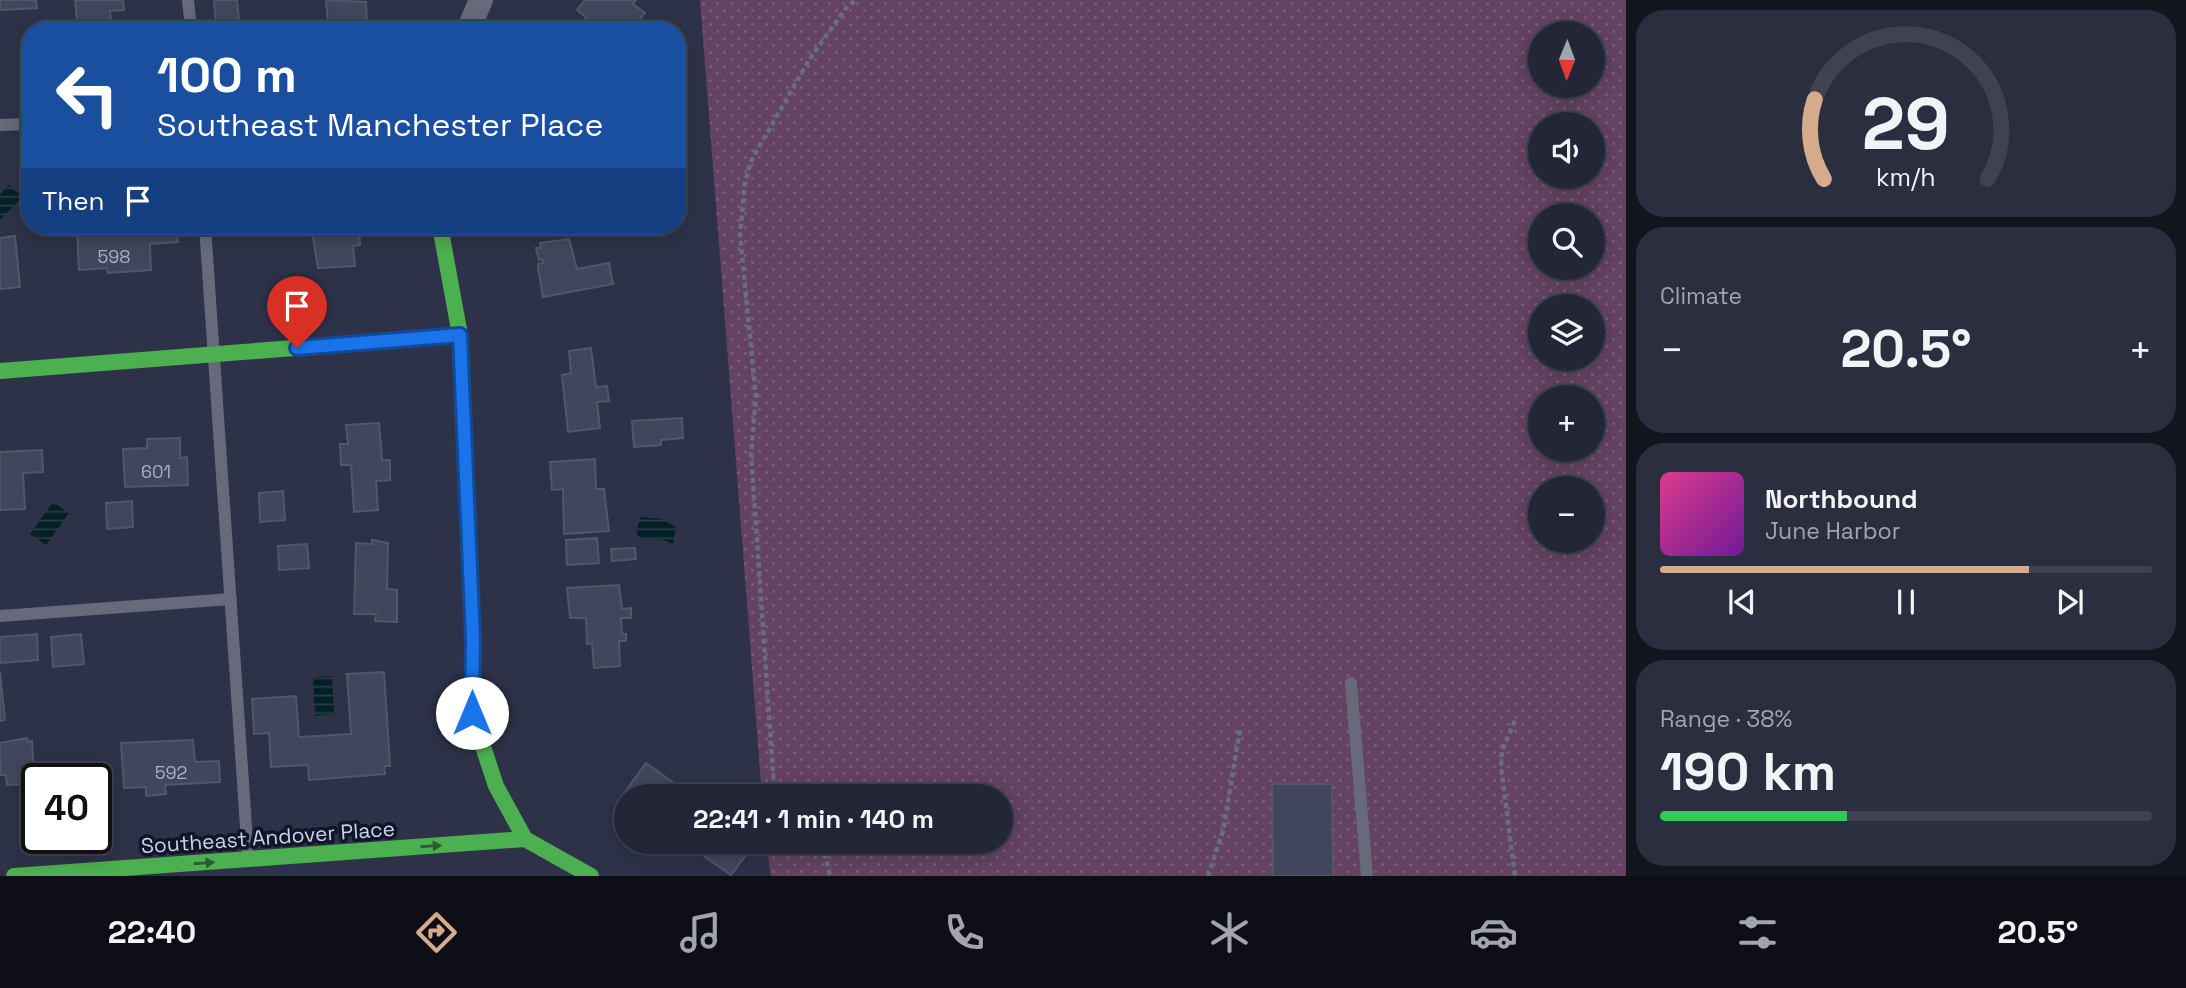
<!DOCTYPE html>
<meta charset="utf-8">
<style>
:root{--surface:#222636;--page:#2a2e3e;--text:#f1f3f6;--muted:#a2a5ad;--line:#3f4351;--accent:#d6ab8b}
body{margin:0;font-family:"Space Grotesk",sans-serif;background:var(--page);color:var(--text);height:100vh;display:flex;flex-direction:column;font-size:26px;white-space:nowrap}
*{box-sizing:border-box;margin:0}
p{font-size:23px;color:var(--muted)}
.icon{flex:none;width:38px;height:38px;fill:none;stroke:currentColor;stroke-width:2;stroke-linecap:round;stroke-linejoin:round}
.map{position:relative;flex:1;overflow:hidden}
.side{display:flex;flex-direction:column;gap:10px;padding:10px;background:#13151e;width:560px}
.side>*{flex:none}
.guide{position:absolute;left:21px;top:21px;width:665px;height:214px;border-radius:28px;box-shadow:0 4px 18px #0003,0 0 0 2px var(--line);background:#1a4fa0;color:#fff;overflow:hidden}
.needle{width:46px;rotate:181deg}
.buttons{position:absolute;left:1528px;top:21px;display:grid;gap:14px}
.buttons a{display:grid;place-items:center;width:77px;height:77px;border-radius:50%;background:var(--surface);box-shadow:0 4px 18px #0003,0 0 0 2px var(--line);font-size:35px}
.speed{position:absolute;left:21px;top:763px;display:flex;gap:14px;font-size:35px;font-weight:700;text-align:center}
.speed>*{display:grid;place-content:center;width:91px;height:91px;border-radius:50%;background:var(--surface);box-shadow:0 4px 18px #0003,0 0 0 2px var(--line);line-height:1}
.speed .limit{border:4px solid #111;border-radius:10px;background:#fff;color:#111}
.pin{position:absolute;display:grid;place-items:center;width:60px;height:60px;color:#fff;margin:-72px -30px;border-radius:50% 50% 50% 0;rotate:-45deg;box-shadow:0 0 7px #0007}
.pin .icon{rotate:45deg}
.me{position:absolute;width:77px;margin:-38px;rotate:0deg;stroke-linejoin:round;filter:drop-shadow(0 0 5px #0008)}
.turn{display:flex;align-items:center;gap:24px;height:147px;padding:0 21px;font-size:32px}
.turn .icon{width:91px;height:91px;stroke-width:2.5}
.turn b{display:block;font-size:49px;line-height:60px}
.then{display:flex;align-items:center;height:66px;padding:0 21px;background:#0003;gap:14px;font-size:26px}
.big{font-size:52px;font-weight:800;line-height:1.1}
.side .widget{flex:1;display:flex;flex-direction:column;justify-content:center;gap:10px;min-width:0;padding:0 24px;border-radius:28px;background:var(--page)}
.side .dial{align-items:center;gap:0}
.dial svg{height:182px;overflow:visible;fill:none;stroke:var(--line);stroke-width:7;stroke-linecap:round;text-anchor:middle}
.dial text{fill:var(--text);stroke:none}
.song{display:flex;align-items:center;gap:21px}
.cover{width:84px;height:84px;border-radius:10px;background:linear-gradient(135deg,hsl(330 70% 55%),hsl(280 70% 35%))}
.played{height:7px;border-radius:4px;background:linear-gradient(90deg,var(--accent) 75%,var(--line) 75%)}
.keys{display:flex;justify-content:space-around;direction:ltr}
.heat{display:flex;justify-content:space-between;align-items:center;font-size:38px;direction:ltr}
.charge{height:10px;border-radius:5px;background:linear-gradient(90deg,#34c759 38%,var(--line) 0)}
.trip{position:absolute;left:614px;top:784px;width:399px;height:70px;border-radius:35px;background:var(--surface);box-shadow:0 4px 18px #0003,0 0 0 2px var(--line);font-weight:800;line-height:70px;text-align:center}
.menu{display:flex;height:112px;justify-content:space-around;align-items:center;background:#0e0f16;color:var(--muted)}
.menu .icon{width:49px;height:49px}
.menu .selected{color:var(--accent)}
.menu b{font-size:32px;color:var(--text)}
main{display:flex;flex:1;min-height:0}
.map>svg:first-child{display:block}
.grass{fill:url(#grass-dots);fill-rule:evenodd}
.water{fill:url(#water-rules)}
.building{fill:#42465c;stroke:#525669;stroke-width:2}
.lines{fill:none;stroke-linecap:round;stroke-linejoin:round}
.path{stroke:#6a6d7d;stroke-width:4.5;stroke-dasharray:5 3.5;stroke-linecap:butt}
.lane{stroke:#676a7b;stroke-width:12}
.street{stroke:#676a7b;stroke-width:24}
.fast{stroke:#4caf50;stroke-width:16}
.oneway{fill:#2c5a39}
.route-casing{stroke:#114b97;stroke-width:18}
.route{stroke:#1a73e8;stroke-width:12}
.labels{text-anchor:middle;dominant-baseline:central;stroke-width:7;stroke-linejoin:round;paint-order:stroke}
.number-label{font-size:18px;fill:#a9afc8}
.street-label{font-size:21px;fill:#cbd2ec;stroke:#111527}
</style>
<main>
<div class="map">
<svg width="1626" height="876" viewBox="0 0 1626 876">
<defs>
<pattern id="grass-dots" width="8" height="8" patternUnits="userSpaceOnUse" patternTransform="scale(1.75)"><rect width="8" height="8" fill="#644262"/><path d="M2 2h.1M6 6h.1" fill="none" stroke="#795c79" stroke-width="1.8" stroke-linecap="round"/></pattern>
<pattern id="water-rules" width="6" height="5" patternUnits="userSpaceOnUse" patternTransform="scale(1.75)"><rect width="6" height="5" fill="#041f25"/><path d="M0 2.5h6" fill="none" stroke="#273f45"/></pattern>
</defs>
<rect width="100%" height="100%" fill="#2e3248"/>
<path class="grass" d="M700,0H1626V876H771L766,842H1001V796H762ZM1540,33H1592V86H1540ZM1540,124H1592V177H1540ZM1540,215H1592V268H1540ZM1540,306H1592V359H1540ZM1540,397H1592V450H1540ZM1540,488H1592V541H1540Z"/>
<path class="water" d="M9,185L22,197L0,220V194Z
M53,502L69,513L46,545L30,534Z
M640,517L661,519L676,527L673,544L661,539H641L636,533Z
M332,676L334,714L315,716L313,677Z"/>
<path class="building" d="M0,0H36L37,8L0,10Z
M75,0H123L124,10L110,11L111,20L77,22Z
M214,0H237L240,29L216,30Z
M326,0L366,2L367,22L328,24Z
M585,0H636L633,4L645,13L631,30H621L614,24L609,30H575L586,17L577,10Z
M106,226L107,229L138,227V230L150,229V226H177L178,242L150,244L151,270L108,273L107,268L79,270L77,227Z
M311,226H359L360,245L353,246L355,266L318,268Z
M15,236L20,287L0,289V238Z
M569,239L577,269L609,263L613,284L543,297L538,268V264L543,263L542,259L539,260L536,248H541L540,243Z
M591,348L596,387L607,386L609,401L597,402L600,428L568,432L562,375L571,373L569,351Z
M682,418L683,438L661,440V445L634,447L632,421Z
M379,423L382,460H390V480L376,481L378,510L354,512L351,465H341L340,444H348L346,425Z
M180,438V458L187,457L188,485L125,487L123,449L147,448V439Z
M42,450L43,472L23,473L25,509L0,510V452Z
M595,459L596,489H604L609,531L564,534L563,489L552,490L550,462Z
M283,491L285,520L260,522L259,493Z
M132,501L133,527L107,529L106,503Z
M597,538L599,563L567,565L566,540Z
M372,540L388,543L387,589L397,590V622L375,621L376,614H354L356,543L372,544Z
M307,544L309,568L279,570L278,546Z
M635,548L636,559L612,561L611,549Z
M619,585L622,609L631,608V618H621L622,634H626V641H619L620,666L594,668L592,643L587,644L586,618H570L567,588Z
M37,634L38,660L0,663V637Z
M81,634L84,664L53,667L51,637Z
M0,671L5,720L0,721Z
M384,672L390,766H384L385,774L309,780L308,765L271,767L269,733L254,734L252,699L296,696L299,737L351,734L347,674Z
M27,738L28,742L32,741L34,773L25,774V784L7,785L6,775H0V743Z
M193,740L195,762L219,761L220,782L165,785L166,794L146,796V787L124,788L121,743Z
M646,763L692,796H626V799L622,796Z
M1272,784H1332L1333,876H1273Z
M684,842H754L755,843L731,875Z"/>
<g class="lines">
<path class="path" d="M1515,721L1502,750L1501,767L1515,876
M777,796L774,788L751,453L756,397L740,235L745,183L751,161L809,60L846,8L856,0
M811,842L826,858L830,876
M1208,876L1223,831L1240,730"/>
<path class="lane" d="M188,0L191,30
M0,125L30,124
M205,226L248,856
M0,616L231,599
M1351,683L1367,876"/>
<path class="street" d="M468,30L481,0"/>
<path class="fast" d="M440,226L460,335L473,639L472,713L496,786L525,839L591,876
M0,371L460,335
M14,876L525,839"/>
</g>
<defs><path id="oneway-solid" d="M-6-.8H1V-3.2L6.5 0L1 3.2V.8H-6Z" transform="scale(1.75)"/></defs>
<g class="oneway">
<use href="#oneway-solid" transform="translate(431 846) rotate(-4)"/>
<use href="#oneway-solid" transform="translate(204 863) rotate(-4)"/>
</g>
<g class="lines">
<g class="route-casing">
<path id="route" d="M297,348L460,335L473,639L472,713"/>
</g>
<use href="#route" class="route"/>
</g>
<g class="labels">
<g class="number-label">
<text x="114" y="256">598</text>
<text x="156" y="471">601</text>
<text x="171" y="772">592</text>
</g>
<g class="street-label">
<text transform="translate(268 837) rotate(-4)">Southeast Andover Place</text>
</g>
</g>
</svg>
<div class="buttons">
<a><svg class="needle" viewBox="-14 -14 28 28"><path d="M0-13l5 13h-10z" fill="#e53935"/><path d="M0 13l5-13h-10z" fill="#a2a5ad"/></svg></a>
<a><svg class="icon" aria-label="sound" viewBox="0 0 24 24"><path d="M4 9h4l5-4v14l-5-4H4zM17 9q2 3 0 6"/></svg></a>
<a><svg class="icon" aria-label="search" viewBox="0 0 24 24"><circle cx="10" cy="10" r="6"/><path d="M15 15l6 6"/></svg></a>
<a><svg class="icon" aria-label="layers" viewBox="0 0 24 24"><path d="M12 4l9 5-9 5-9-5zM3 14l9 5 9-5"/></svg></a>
<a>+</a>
<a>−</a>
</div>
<div class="speed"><div class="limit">40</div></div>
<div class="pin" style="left:297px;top:348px;background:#d93025"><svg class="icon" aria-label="arrive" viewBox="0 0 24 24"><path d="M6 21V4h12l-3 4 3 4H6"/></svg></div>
<svg class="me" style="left:472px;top:713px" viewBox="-20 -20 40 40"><circle r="19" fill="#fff"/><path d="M0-13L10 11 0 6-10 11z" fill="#1a73e8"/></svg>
<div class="trip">22:41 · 1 min · 140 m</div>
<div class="guide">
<div class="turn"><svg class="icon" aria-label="left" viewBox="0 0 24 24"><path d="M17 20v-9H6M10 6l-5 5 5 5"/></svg><div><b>100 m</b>Southeast Manchester Place</div></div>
<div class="then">Then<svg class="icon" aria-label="arrive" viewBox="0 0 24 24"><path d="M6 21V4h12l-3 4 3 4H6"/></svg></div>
</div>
</div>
<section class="side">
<div class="widget dial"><svg viewBox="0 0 100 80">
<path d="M14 69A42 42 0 1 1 86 69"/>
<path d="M14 69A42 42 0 0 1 10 34" stroke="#d6ab8b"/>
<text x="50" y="56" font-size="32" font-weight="700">29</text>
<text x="50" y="72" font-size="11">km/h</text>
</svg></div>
<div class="widget"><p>Climate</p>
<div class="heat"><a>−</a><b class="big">20.5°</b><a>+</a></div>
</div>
<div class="widget">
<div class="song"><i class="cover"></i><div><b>Northbound</b><p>June Harbor</p></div></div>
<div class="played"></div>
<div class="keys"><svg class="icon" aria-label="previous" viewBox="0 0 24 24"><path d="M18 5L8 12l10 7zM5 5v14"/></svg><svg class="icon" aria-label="pause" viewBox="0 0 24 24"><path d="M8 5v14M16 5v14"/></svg><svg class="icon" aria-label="next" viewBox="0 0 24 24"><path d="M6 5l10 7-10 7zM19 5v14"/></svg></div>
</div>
<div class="widget"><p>Range · 38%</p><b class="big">190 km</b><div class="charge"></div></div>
</section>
</main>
<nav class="menu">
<b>22:40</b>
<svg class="icon selected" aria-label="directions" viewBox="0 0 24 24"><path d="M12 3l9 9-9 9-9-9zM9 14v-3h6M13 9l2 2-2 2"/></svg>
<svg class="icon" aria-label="music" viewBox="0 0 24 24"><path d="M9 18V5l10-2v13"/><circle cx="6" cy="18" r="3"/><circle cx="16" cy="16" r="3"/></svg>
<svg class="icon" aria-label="phone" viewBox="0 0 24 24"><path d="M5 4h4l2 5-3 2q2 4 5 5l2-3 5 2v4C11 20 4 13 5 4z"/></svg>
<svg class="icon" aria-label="climate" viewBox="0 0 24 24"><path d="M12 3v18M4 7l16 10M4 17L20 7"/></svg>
<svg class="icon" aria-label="car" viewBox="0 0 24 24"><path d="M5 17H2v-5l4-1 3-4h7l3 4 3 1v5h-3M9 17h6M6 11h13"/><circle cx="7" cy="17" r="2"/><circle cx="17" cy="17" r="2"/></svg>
<svg class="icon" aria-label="filters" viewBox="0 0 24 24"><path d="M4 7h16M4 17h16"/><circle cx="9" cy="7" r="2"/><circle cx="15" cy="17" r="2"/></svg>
<b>20.5°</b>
</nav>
